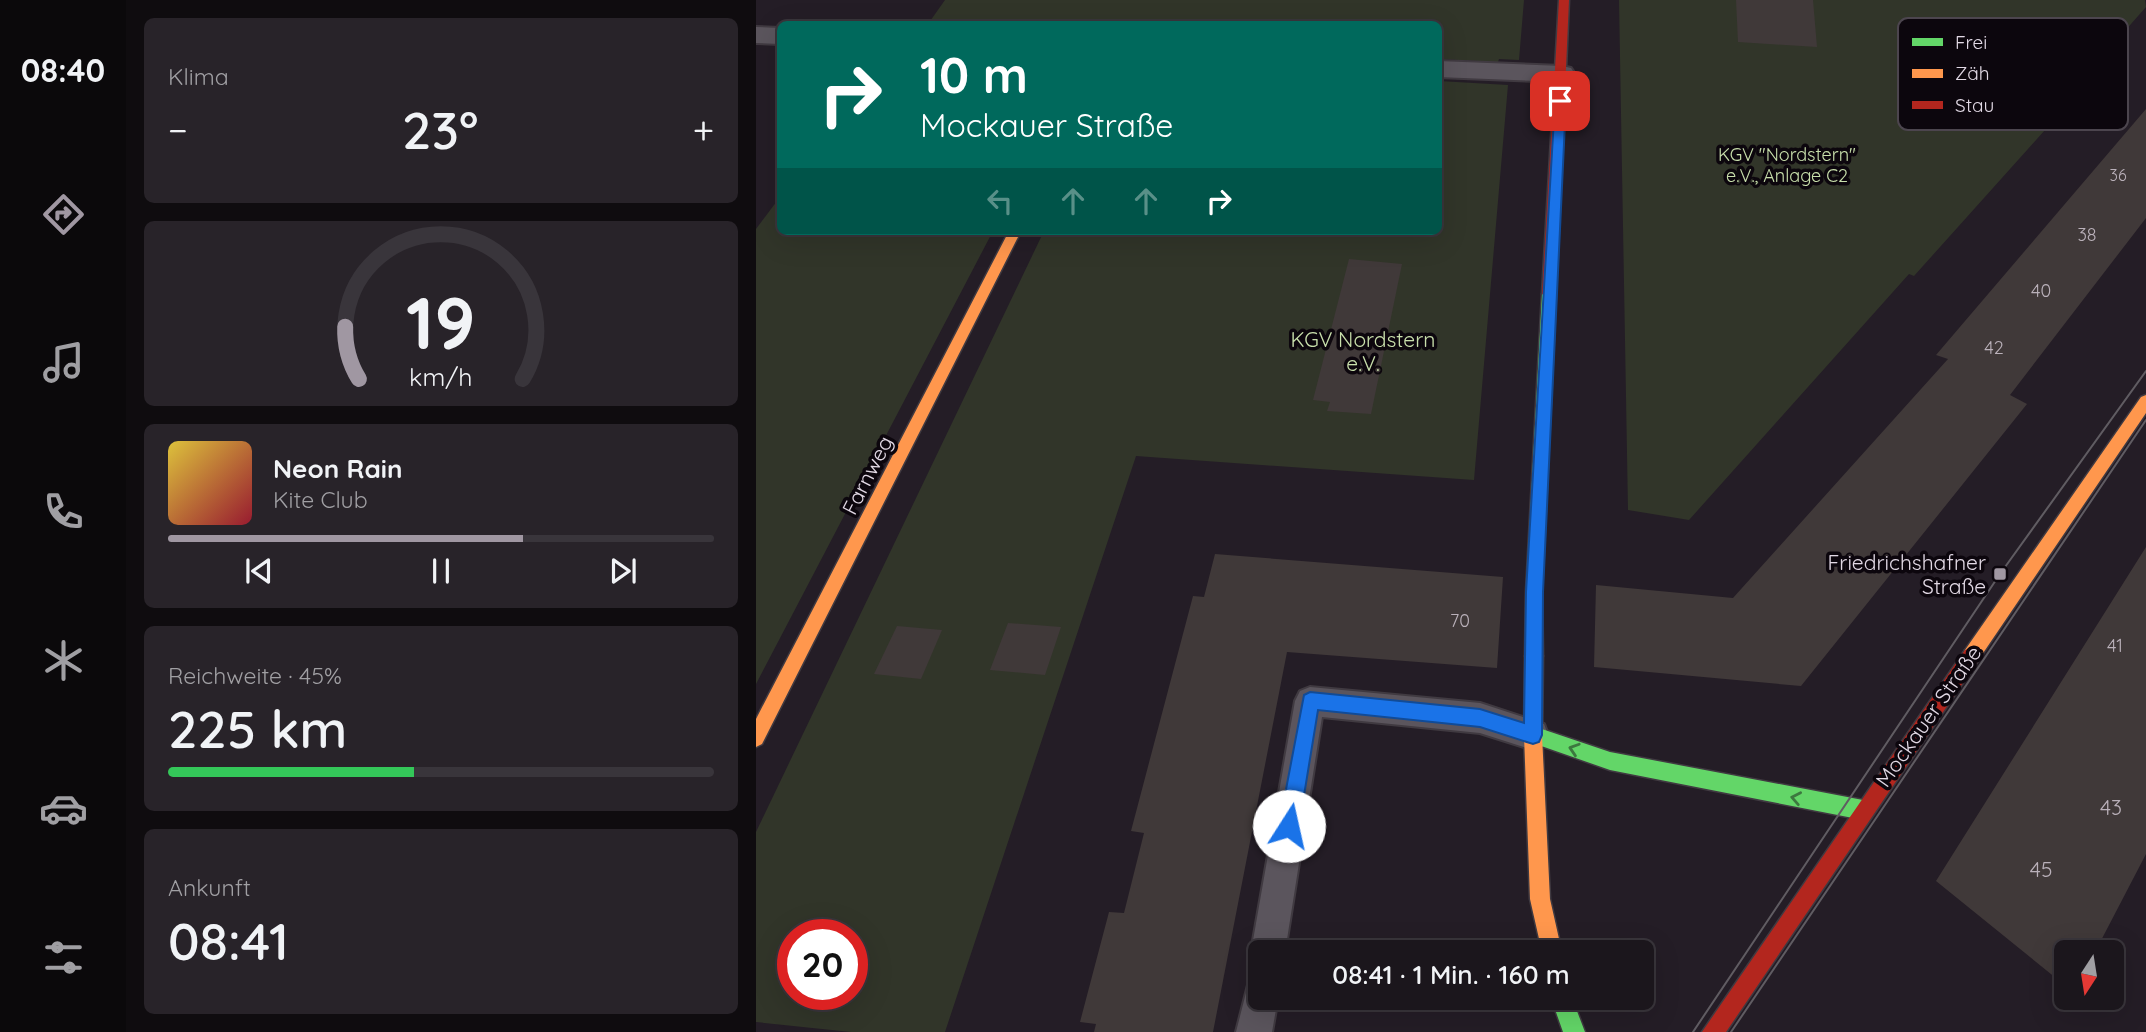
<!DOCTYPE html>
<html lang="de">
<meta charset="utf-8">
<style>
:root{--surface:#1b161c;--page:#282329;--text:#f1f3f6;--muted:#a09fa3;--line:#39353b;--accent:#a097a2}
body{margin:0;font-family:Quicksand,sans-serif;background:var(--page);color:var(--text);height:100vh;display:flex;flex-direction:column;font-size:26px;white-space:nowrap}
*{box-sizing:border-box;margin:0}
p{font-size:23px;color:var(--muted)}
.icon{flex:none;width:38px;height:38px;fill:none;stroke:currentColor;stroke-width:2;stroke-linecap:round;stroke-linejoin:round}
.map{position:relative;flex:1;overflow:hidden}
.side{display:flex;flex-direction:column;gap:18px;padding:18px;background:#0f0c0f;width:630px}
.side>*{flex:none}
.hud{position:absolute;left:21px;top:21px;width:665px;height:214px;border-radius:10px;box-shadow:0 7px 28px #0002,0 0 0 2px var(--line);background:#00695c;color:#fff;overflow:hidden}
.needle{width:46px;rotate:192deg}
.buttons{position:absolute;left:1298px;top:940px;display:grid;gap:14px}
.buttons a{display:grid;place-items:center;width:70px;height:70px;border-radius:10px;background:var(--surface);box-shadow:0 7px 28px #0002,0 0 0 2px var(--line);font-size:35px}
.speed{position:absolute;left:21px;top:919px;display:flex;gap:14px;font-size:35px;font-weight:700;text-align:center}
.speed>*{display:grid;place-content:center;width:91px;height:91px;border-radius:50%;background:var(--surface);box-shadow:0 7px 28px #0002,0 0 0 2px var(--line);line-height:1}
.speed .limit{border:10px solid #d22;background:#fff;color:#111}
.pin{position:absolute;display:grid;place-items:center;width:60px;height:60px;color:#fff;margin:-30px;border-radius:14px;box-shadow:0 4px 10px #0006}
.me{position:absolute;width:77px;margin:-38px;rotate:10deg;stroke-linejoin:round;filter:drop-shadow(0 0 5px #0008)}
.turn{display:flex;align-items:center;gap:24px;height:147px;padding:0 28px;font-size:32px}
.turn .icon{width:91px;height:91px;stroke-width:2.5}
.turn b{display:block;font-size:49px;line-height:60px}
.lanes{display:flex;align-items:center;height:66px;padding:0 28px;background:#0003;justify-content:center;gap:35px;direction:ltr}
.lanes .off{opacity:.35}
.big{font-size:52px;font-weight:600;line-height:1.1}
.side .card{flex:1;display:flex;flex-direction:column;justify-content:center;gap:10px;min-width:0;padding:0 24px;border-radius:10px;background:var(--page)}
.side .dial{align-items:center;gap:0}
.dial svg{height:182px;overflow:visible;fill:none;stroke:var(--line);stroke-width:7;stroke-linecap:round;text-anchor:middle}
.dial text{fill:var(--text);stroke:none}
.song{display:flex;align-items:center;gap:21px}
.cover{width:84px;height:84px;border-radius:10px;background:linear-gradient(135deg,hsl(50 70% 55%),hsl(350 70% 35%))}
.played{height:7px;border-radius:4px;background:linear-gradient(90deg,var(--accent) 65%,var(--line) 65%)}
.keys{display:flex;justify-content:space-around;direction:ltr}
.heat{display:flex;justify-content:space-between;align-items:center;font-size:38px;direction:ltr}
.charge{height:10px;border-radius:5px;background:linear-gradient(90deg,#34c759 45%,var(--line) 0)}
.trip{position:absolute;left:492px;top:940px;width:406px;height:70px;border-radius:10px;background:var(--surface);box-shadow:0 7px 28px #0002,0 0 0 2px var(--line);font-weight:600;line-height:70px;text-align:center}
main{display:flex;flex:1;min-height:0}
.tabs{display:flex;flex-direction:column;width:126px;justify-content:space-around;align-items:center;background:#0b090b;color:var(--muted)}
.tabs .icon{width:49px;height:49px}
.tabs .current{color:var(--accent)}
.tabs b{font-size:32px;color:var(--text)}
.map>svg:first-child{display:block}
.green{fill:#313529;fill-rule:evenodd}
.building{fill:#403939}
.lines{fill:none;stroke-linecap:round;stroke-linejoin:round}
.lane-casing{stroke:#403a41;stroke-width:4}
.street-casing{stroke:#403a41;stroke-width:4}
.fast-casing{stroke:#403a41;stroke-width:3}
.slow-casing{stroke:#403a41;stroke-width:3}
.jam-casing{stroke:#403a41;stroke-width:3}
.lane{fill:#5b555d;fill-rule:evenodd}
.street{fill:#5b555d;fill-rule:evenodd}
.fast{fill:#63d668;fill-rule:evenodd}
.slow{fill:#ff974d;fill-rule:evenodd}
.jam{fill:#b3261e;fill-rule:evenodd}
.tram{stroke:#605c62;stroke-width:2}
.oneway{stroke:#3c783f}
.route{fill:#1a73e8;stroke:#114b97;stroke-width:2}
.poi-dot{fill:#a097a2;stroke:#0c060d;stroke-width:2.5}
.labels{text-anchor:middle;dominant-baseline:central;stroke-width:7;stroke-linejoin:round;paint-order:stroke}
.far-number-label{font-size:16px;fill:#bab1ba}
.far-park-label{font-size:18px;fill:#c9e0ac;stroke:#0c060d}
.number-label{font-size:18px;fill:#bab1ba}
.park-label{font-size:21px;fill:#c9e0ac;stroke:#0c060d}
.street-label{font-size:21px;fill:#e2d9e5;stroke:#0c060d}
.poi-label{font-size:21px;fill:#e2d9e5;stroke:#0c060d;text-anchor:end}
.near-number-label{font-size:21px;fill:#bab1ba}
.key{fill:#0c060d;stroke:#4c454e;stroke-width:2}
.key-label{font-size:19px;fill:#e2d9e5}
</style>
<main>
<nav class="tabs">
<b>08:40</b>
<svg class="icon current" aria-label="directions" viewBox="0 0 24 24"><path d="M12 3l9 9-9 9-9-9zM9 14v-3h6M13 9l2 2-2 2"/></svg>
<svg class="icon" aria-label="music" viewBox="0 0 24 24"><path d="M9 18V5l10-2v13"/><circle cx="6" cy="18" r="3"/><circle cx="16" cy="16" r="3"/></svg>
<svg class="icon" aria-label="phone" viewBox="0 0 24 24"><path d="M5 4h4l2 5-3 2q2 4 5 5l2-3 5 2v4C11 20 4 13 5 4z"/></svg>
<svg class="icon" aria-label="climate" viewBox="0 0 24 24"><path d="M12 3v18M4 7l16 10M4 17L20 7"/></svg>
<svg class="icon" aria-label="car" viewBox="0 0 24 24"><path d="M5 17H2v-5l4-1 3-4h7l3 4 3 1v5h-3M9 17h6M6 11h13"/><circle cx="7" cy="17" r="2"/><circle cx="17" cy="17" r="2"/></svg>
<svg class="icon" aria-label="filters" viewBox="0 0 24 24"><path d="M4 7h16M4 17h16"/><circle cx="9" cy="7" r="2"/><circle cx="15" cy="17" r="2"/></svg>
</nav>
<section class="side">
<div class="card"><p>Klima</p>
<div class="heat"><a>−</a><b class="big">23°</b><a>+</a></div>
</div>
<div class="card dial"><svg viewBox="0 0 100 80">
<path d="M14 69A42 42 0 1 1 86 69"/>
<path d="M14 69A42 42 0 0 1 8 46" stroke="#a097a2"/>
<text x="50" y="56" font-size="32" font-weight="700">19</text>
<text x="50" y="72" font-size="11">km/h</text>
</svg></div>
<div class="card">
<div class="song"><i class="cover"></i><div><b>Neon Rain</b><p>Kite Club</p></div></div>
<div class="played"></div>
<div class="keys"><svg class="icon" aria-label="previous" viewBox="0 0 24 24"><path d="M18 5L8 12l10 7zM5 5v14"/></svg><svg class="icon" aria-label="pause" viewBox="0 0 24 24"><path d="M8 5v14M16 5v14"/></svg><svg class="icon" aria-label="next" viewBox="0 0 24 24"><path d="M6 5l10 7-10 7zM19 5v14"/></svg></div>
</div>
<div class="card"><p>Reichweite · 45%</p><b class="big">225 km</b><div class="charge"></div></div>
<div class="card"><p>Ankunft</p><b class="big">08:41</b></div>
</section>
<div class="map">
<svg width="1390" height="1032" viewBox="0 0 1390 1032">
<rect width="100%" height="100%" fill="#241d26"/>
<path class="green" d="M189,0H768L763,60L743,59L742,62L683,59L682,24H172Z
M863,0H1389L1390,7L1308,100L1315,101L1158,276L1153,274L933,520L872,510Z
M683,81L752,85L718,480L380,456L189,1032H95L0,1022V832L288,231H682ZM37,934H96V994H37Z
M24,197V231H237L0,684V229Z"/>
<path class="building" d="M980,0H1057L1061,47L982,42Z
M1390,109V218L1254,395L1271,404L1045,686L838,667L840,585L977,598L1192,359L1180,355Z
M593,259L646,264L615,414L571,411L574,402L557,400Z
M1390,547V854L1339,952H1311V987L1180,881Z
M459,554L747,577L741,668L531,652L457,1032H338L340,1024L324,1022L353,912L368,913L388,833L375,831L437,596L448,597Z
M252,623L305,627L289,675L234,670Z
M141,626L186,630L165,679L118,674Z"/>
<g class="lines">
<g class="lane-casing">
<path id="lane" d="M554,687L724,703L788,724L792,735L788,746L777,750L724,733L566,717L529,952H504V966L500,964L495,952L539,701L544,691Z
M504,979V998H522L516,1032H480L492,985Z"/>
</g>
<g class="street-casing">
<path id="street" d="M0,27L24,28V44L0,43Z
M682,61L806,66L815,68L819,74L815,80L806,82L682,77Z"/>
</g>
<g class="fast-casing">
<path id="fast" d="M793,289L800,294L786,592L787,656L784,662L778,664L772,662L769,656L770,592L786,294Z
M777,726L854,752L1107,800L1114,803L1117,810L1114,817L1107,820L854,770L771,741L768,735L771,729Z
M795,998H816L829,1032H807Z"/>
</g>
<g class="slow-casing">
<path id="slow" d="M253,231H265L6,744L0,747V719Z
M1390,395V413L1221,662L1215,664L1209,662L1206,656L1209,650L1385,397Z
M778,648L784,650L787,656L786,735L794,899L806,952H786L774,899L768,735L769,656L772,650Z"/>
</g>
<g class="jam-casing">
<path id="jam" d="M803,0H813L800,294L793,299L786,294Z
M1215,648L1221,650L1224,656L1221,662L970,1032H946L1209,650Z"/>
</g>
<use href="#lane" class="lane"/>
<use href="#street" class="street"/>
<use href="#fast" class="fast"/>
<use href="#slow" class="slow"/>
<use href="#jam" class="jam"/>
<path class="tram" d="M937,1032L1244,574L1390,371
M975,1032L1390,420"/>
</g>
<defs><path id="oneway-chevron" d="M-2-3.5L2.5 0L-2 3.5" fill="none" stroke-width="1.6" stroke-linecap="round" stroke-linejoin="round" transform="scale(1.75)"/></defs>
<g class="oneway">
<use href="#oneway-chevron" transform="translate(818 749) rotate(-162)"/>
<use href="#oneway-chevron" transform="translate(1040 798) rotate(-169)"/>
</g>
<path class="route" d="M804,98L810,101L787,592L786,735L783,742L777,744L724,727L562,710L543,826L540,833L533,836L526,833L523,826L548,695L554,692L724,709L768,723L770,592L799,101Z"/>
<rect class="poi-dot" x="1237" y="567" width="14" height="14" rx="3.5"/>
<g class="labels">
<g class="far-number-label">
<text x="1362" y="175">36</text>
</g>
<g class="far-park-label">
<text x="1031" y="154">KGV "Nordstern"<tspan x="1031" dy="21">e.V., Anlage C2</tspan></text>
</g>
<g class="number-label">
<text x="1331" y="234">38</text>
<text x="1285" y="290">40</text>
<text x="1238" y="347">42</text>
<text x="704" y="620">70</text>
<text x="1359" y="645">41</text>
</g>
<g class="park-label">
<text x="607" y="339">KGV Nordstern<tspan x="607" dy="24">e.V.</tspan></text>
</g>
<g class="street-label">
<text transform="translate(111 475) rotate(-63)">Farnweg</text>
<text transform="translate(1172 716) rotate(-55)">Mockauer Straße</text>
</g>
<g class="poi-label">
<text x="1230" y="562">Friedrichshafner<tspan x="1230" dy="24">Straße</tspan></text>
</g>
<g class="near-number-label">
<text x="1355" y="807">43</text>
<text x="1285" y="869">45</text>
</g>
</g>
<rect x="1142" y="18" width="230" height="112" rx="10" class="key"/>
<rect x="1156" y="38" width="31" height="8" fill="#63d668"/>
<rect x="1156" y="69" width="31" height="9" fill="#ff974d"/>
<rect x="1156" y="101" width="31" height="8" fill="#b3261e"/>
<g class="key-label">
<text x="1199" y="49">Frei</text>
<text x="1199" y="80">Zäh</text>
<text x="1199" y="112">Stau</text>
</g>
</svg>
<div class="buttons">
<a><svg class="needle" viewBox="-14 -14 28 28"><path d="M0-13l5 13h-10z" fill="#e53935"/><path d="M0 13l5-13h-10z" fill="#a09fa3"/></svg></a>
</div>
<div class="speed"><div class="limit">20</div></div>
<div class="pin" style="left:804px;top:101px;background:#d93025"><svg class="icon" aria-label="arrive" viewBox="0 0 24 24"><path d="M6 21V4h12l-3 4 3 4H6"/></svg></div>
<svg class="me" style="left:533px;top:826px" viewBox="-20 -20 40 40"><circle r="19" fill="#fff"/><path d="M0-13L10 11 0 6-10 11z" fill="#1a73e8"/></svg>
<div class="trip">08:41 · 1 Min. · 160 m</div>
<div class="hud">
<div class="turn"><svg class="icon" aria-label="right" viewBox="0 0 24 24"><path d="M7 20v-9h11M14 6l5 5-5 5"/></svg><div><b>10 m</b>Mockauer Straße</div></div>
<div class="lanes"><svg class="icon off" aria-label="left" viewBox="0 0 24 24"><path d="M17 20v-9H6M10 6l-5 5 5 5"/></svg><svg class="icon off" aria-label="ahead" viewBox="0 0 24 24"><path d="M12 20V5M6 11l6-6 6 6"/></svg><svg class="icon off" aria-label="ahead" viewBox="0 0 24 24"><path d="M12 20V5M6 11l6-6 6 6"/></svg><svg class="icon" aria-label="right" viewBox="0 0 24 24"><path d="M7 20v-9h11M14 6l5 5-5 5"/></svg></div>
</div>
</div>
</main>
